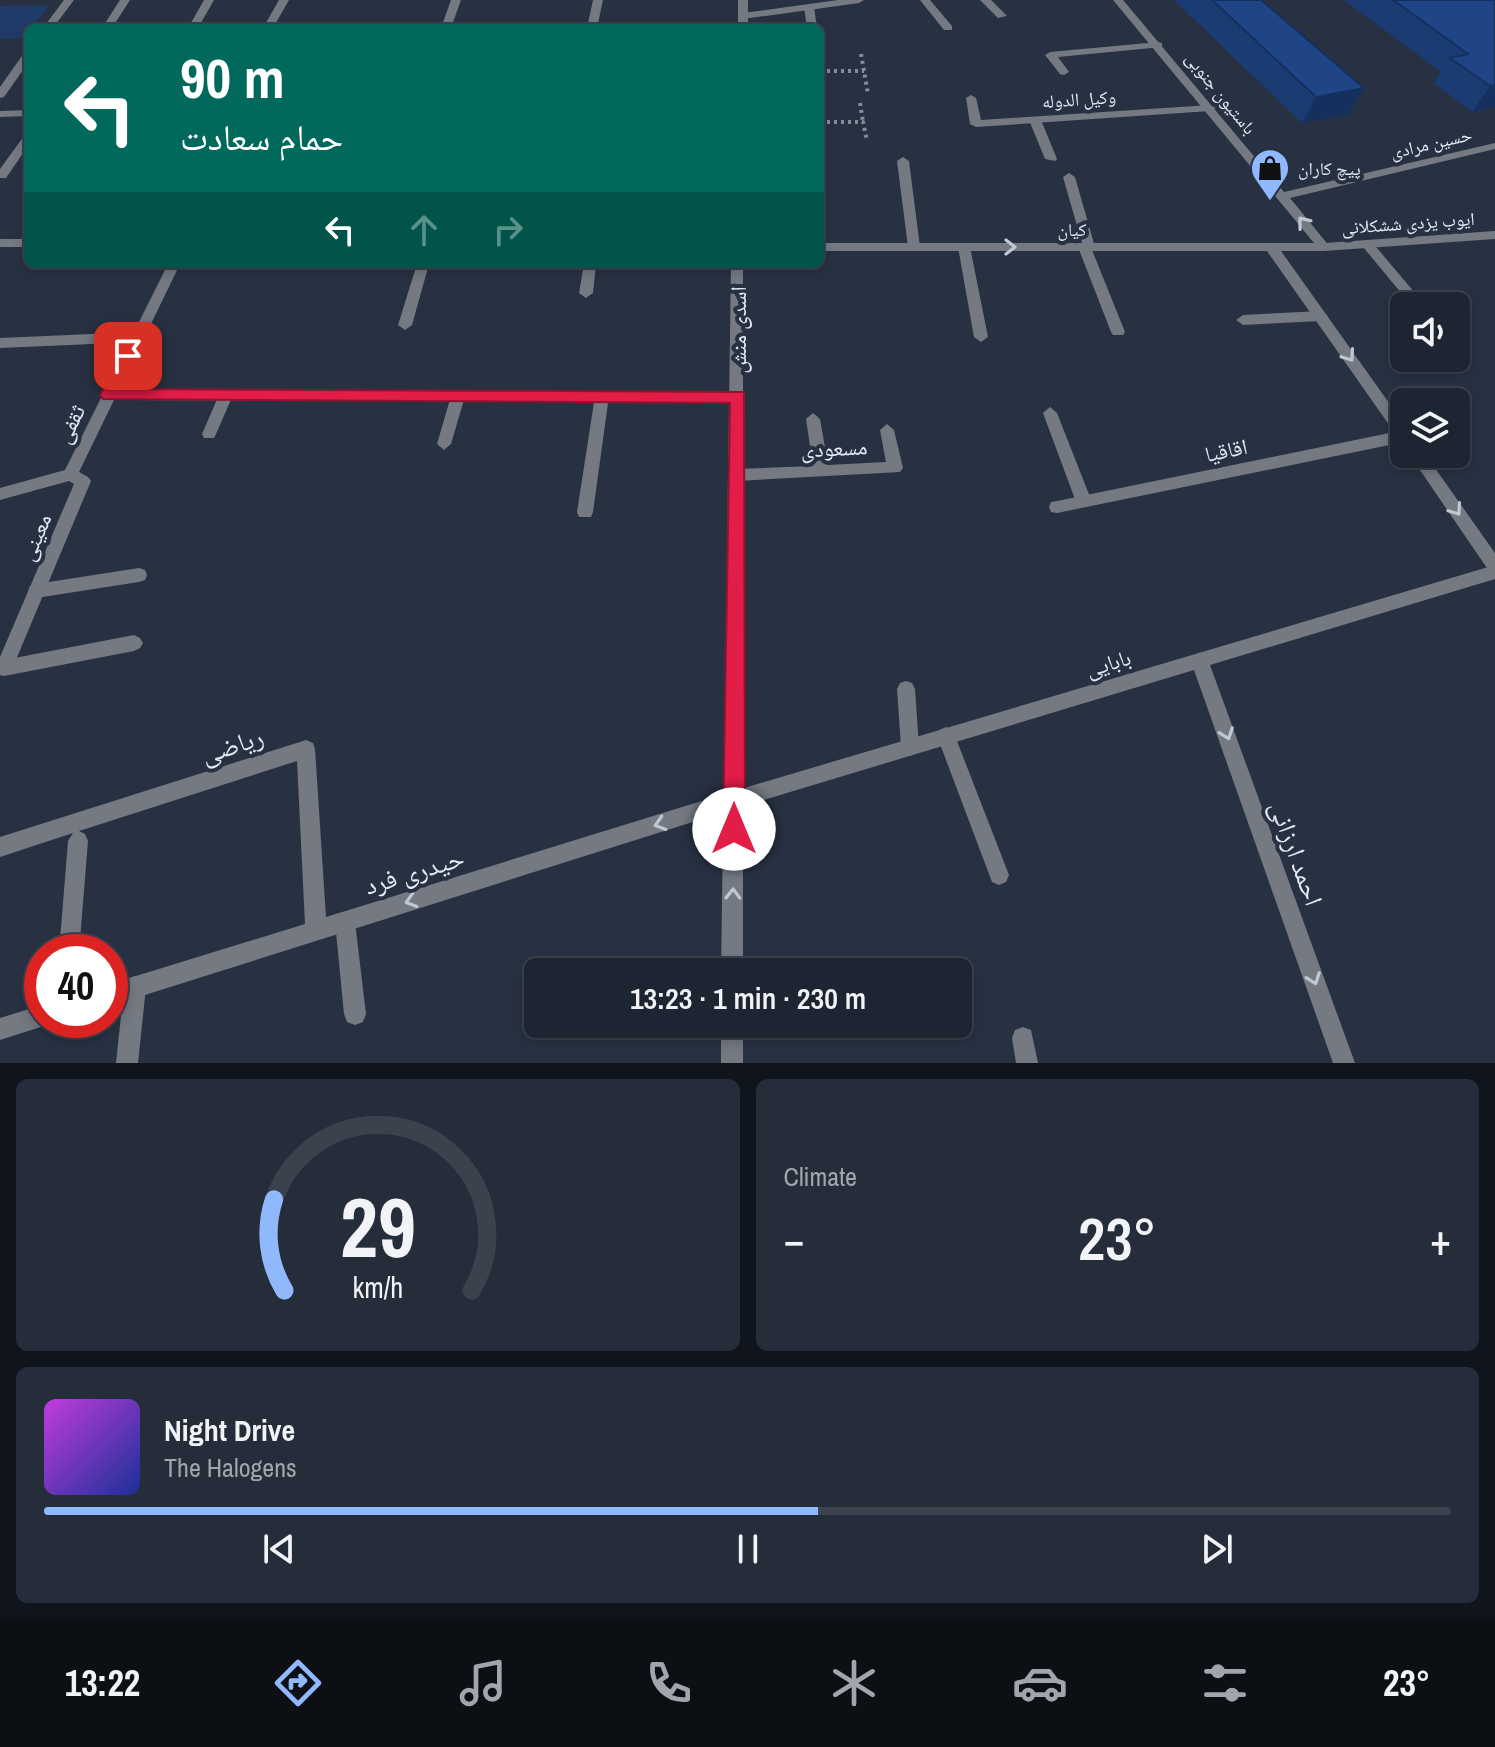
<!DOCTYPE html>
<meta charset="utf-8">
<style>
:root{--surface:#1e2532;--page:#262d3a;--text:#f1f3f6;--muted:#a1a5ac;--line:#3c424d;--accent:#90b8fd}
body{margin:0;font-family:"Archivo Narrow","Noto Naskh Arabic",sans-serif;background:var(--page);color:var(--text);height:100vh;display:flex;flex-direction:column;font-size:30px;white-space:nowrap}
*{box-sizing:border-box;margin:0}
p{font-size:26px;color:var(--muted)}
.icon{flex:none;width:44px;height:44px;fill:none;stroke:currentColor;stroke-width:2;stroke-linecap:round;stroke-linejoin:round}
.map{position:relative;height:1063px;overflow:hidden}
.drawer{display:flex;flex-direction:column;gap:16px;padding:16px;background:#10141c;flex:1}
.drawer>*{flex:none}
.banner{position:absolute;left:24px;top:24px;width:800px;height:244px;border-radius:12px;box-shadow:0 4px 12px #0003,0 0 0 2px var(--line);background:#00695c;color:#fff;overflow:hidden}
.fabs{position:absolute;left:1390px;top:292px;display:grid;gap:16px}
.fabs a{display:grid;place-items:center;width:80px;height:80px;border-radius:12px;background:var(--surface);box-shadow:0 4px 12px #0003,0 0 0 2px var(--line);font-size:40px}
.speed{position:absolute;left:24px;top:934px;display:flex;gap:16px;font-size:40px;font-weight:700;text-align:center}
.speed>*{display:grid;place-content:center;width:104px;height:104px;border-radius:50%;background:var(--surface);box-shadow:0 4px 12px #0003,0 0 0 2px var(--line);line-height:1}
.speed .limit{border:12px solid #d22;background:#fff;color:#111}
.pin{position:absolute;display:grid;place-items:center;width:68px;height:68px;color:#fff;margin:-34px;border-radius:16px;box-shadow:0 4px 12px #0006}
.me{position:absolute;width:88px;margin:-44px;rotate:0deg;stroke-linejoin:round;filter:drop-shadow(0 0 6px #0008)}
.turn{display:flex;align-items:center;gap:28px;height:168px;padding:0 24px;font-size:36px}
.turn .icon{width:104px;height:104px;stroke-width:2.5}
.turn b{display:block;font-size:56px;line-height:68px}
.lanes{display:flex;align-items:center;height:76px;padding:0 24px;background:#0003;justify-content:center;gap:40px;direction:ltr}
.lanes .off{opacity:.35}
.big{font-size:60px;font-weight:600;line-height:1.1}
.drawer .widget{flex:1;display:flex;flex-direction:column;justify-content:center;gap:12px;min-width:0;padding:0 28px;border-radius:12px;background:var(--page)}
.drawer .dial{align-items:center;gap:0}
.dial svg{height:208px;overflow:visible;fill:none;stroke:var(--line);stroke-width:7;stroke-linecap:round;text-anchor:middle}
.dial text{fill:var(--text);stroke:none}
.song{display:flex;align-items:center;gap:24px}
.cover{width:96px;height:96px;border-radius:12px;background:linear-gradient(135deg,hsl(290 70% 55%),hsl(230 70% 35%))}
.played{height:8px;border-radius:4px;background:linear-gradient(90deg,var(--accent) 55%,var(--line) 55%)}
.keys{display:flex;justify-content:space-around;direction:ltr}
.heat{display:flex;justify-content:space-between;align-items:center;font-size:44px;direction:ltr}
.drawer .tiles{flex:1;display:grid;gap:16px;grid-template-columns:1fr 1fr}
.widget:last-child{grid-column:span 2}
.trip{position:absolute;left:524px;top:958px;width:448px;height:80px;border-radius:12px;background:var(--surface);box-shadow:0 4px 12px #0003,0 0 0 2px var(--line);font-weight:600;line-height:80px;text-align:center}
.dock{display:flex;height:128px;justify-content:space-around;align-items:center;background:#0c0f14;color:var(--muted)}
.dock .icon{width:56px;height:56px}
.dock .selected{color:var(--accent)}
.dock b{font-size:36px;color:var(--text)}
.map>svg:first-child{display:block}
.green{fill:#213b69}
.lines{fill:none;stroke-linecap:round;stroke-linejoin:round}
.path{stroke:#858d9b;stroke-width:4;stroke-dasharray:3 4;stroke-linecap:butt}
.service{fill:#747982;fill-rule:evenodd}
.minor{fill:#747982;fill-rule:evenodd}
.tertiary{fill:#747982;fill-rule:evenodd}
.wall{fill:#1b3b73}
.shaded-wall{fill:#16305e}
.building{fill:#1f4586;stroke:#16305e;stroke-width:2}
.oneway{stroke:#c2c8d2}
.route{fill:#e11d48;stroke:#92132f;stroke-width:2}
.labels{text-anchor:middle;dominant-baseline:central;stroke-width:8;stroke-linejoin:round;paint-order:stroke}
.far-street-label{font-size:18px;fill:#e3eaf5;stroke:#283142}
.far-poi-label{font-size:18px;fill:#e3eaf5;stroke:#283142;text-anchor:start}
.street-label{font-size:22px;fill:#e3eaf5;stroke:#283142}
.near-street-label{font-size:26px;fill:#e3eaf5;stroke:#283142}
</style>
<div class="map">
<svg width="1495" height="1063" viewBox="0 0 1495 1063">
<rect width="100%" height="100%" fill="#283142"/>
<path class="green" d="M49,5L32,28H28L25,38L0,39V6Z"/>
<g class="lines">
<path class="path" d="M861,54L868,94
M820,71H864
M860,103L863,122
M820,122H863L867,141"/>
<path class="service" d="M120,0H130L112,28H102Z
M279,0H289L273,28H263Z
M920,0H930L952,26V30H944Z
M980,0H991L1007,16L998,18Z
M809,4L814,7L817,28H807L804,7Z
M1158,42L1162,43V47L1058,57L1069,72L1064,75L1060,74L1045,55L1050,52Z
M1035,117L1041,120L1057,159L1055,161L1045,159L1029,120Z
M28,135V146L6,178H0V169L24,136Z
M903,157L909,161L920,247L914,251L908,247L897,161Z
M1069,173L1075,177L1095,247L1092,250L1125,332L1123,335H1113L1111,332L1078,247L1082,243L1063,177Z
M1367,240L1371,241L1426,306H1412L1363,247L1361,244Z
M964,243L970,247L988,337L981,342L974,337L958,247Z
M417,264H429L412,325L405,330L398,325Z
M1321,311L1328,316L1321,321L1243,325L1236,320L1243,315Z
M138,332L145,337L138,342L0,348V338Z
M226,390L233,395L216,434L214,438H204L202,434L219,395Z
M458,391L465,396L451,444L444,450L437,444L451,396Z
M602,391L609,396L593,512L591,517H579L577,512L595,396Z
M1050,407L1057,413L1092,502L1090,506H1078L1076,502L1043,413Z
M813,413L820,419L828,465L886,462L880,430L887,424L894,430L903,468L900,472L737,481L732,479L729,475L737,469L813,466L806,419Z
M139,568L145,570L147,575L145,580L139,582L36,598L30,596L28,591L30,586L36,584Z
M134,635L140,638L143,643L140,648L134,651L4,676L0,675V661L4,660Z
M906,681L912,683L915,689L919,747L917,753L910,756L903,753L901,747L897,689L900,683Z
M946,727L953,730L955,736L1009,875L1006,882L999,885L992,882L937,736L939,730Z
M345,912L352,915L355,922L366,1014L363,1022L355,1025L347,1022L344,1014L335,922L338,915Z
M135,976L143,979L146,987L138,1063H116L124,987L127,979Z
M1023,1027L1031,1030L1038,1063H1016L1012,1038L1015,1030Z"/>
<path class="minor" d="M64,0H74L53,28H43Z
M204,0H214L198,28H188Z
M451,0H461L451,28H441Z
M593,0H603L597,28H587Z
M838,0H864L859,3L743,19L738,16L743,13Z
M28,52V63L4,97L0,98V87L24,53Z
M971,95L976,98L981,120L1210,105L1216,108L1210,111L976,127L970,124L966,98Z
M28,110V116L0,117V111Z
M1495,231V239L1324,251L1318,247L1324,243Z
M168,264H180L119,390L738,392L745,397L738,402L114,400L79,472L88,477L91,481L10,674L0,675V657L74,484L69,481L0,500V488L65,470Z
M584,264H596L593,293L586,298L579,293Z
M1404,430V442L1057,513L1051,512L1049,507L1051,502L1057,501Z
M1495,565V579L1210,665L1355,1063H1333L1194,670L734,809L110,1006V984L305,924L297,761L79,831L85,834L88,841L79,952H59L68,841L73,833L0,857V837L306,740L313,743L315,749L326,917L734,791Z
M42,1005V1020H51L50,1024L0,1040V1018Z"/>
<path class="tertiary" d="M738,0H748V28H738Z
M1113,0H1123L1284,192L1495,143V149L1290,198L1330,247L1324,251H1281L1404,424V441L1399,439L1267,251H820V243H1314Z
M0,239H28V247H0Z
M731,264H743V972H721Z
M1409,454H1425L1495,553V573L1489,571Z
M721,1024H743V1063H721Z"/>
</g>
<path class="wall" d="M1174,0H1261L1349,115L1302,123Z
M1344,0H1495V107L1472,112L1434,83L1441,72Z"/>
<path class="shaded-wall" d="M1495,85V107L1472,112L1490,86Z
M1364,88L1349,115L1302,123L1316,97Z"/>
<path class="building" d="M1212,0H1261L1364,88L1316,97Z
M1393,0H1495V85L1490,86L1450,58L1468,54Z"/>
<defs><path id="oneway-chevron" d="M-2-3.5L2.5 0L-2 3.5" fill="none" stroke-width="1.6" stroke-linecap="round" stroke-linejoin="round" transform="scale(2)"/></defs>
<g class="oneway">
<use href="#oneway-chevron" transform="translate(1303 222) rotate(-129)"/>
<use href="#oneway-chevron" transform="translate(1010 247)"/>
<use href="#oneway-chevron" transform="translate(1349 356) rotate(55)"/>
<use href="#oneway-chevron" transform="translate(1456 510) rotate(55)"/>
<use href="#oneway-chevron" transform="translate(1227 734) rotate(70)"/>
<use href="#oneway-chevron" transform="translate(660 824) rotate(163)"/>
<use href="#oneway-chevron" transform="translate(733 894) rotate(-89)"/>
<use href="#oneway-chevron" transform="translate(411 901) rotate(163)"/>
<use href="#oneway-chevron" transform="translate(1314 979) rotate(70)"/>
</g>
<path class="route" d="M128,351L136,356L120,389L744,392L745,829L742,837L734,840L726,837L723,829L730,403L103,399L100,395L122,352Z"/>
<defs>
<g id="shop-pin" transform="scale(2)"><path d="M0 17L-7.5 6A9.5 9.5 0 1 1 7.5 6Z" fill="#90b8fd" stroke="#283142"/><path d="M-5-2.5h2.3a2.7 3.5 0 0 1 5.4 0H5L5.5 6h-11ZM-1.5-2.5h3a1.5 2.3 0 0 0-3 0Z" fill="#111"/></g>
</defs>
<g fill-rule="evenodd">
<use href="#shop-pin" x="1270" y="168"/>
</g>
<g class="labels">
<g class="far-street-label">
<text transform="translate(1221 93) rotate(51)">باستیون جنوبی</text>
<text transform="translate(1079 99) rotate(-4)">وکیل الدوله</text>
<text transform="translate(1431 143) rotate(-13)">حسین مرادی</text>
<text transform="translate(1408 223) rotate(-4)">ایوب یزدی ششکلانی</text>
<text x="1072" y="229">کیان</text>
</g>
<g class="far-poi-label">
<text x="1298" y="168">پیچ کاران</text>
</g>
<g class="street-label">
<text transform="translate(738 330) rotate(-90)">اسدی منش</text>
<text transform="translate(70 424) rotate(-64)">ثقفی</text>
<text transform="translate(834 448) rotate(-3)">مسعودی</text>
<text transform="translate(1226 450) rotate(-12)">اقاقیا</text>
<text transform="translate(35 537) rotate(-67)">معینی</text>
<text transform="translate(1108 663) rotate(-17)">بابایی</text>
</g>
<g class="near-street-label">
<text transform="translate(232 745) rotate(-18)">ریاضی</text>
<text transform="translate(1297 853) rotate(70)">احمد ارزانی</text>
<text transform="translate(414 871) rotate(-17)">حیدری فرد</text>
</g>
</g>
</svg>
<div class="fabs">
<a><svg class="icon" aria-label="sound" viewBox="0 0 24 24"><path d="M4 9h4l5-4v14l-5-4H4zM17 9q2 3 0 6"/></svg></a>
<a><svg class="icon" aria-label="layers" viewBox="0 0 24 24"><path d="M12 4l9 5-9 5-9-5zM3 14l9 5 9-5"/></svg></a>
</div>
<div class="speed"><div class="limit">40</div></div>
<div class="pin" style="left:128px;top:356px;background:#d93025"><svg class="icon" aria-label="arrive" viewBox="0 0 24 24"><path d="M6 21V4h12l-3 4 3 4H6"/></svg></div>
<svg class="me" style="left:734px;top:829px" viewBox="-20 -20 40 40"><circle r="19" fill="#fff"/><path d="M0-13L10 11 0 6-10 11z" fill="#e11d48"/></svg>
<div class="trip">13:23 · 1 min · 230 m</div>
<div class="banner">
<div class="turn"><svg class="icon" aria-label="left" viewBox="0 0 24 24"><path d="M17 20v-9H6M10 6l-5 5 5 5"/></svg><div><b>90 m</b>حمام سعادت</div></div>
<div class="lanes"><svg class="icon" aria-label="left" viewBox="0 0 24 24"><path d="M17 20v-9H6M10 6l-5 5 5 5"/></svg><svg class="icon off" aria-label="ahead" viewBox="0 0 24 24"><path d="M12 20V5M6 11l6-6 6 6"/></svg><svg class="icon off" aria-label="right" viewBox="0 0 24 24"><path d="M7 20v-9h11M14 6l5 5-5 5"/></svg></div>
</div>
</div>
<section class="drawer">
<div class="tiles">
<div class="widget dial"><svg viewBox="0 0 100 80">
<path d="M14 69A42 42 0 1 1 86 69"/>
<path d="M14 69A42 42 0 0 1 10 34" stroke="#90b8fd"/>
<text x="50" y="56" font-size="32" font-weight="700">29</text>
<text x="50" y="72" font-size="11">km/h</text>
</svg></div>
<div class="widget"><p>Climate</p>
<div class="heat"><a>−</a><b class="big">23°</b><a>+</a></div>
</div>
<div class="widget">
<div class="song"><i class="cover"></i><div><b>Night Drive</b><p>The Halogens</p></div></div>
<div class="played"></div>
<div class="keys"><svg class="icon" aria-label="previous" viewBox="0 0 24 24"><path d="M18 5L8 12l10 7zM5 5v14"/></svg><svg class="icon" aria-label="pause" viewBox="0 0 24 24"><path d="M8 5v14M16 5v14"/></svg><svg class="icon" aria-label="next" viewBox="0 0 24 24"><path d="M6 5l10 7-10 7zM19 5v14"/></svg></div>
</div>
</div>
</section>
<nav class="dock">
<b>13:22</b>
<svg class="icon selected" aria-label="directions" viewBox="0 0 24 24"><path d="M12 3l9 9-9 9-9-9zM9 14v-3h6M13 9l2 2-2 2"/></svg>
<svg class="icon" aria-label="music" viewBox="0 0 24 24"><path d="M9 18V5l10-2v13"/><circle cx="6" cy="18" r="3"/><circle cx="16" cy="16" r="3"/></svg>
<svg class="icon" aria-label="phone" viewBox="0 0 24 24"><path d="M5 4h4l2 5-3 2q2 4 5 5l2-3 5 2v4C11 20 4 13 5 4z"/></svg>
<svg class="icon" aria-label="climate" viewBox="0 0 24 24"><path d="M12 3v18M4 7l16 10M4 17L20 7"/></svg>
<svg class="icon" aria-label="car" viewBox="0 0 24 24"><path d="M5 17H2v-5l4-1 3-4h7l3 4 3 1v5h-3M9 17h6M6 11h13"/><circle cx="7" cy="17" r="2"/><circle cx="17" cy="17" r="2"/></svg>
<svg class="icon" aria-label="filters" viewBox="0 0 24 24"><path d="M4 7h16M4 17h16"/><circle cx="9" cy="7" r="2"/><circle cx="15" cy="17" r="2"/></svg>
<b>23°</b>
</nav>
